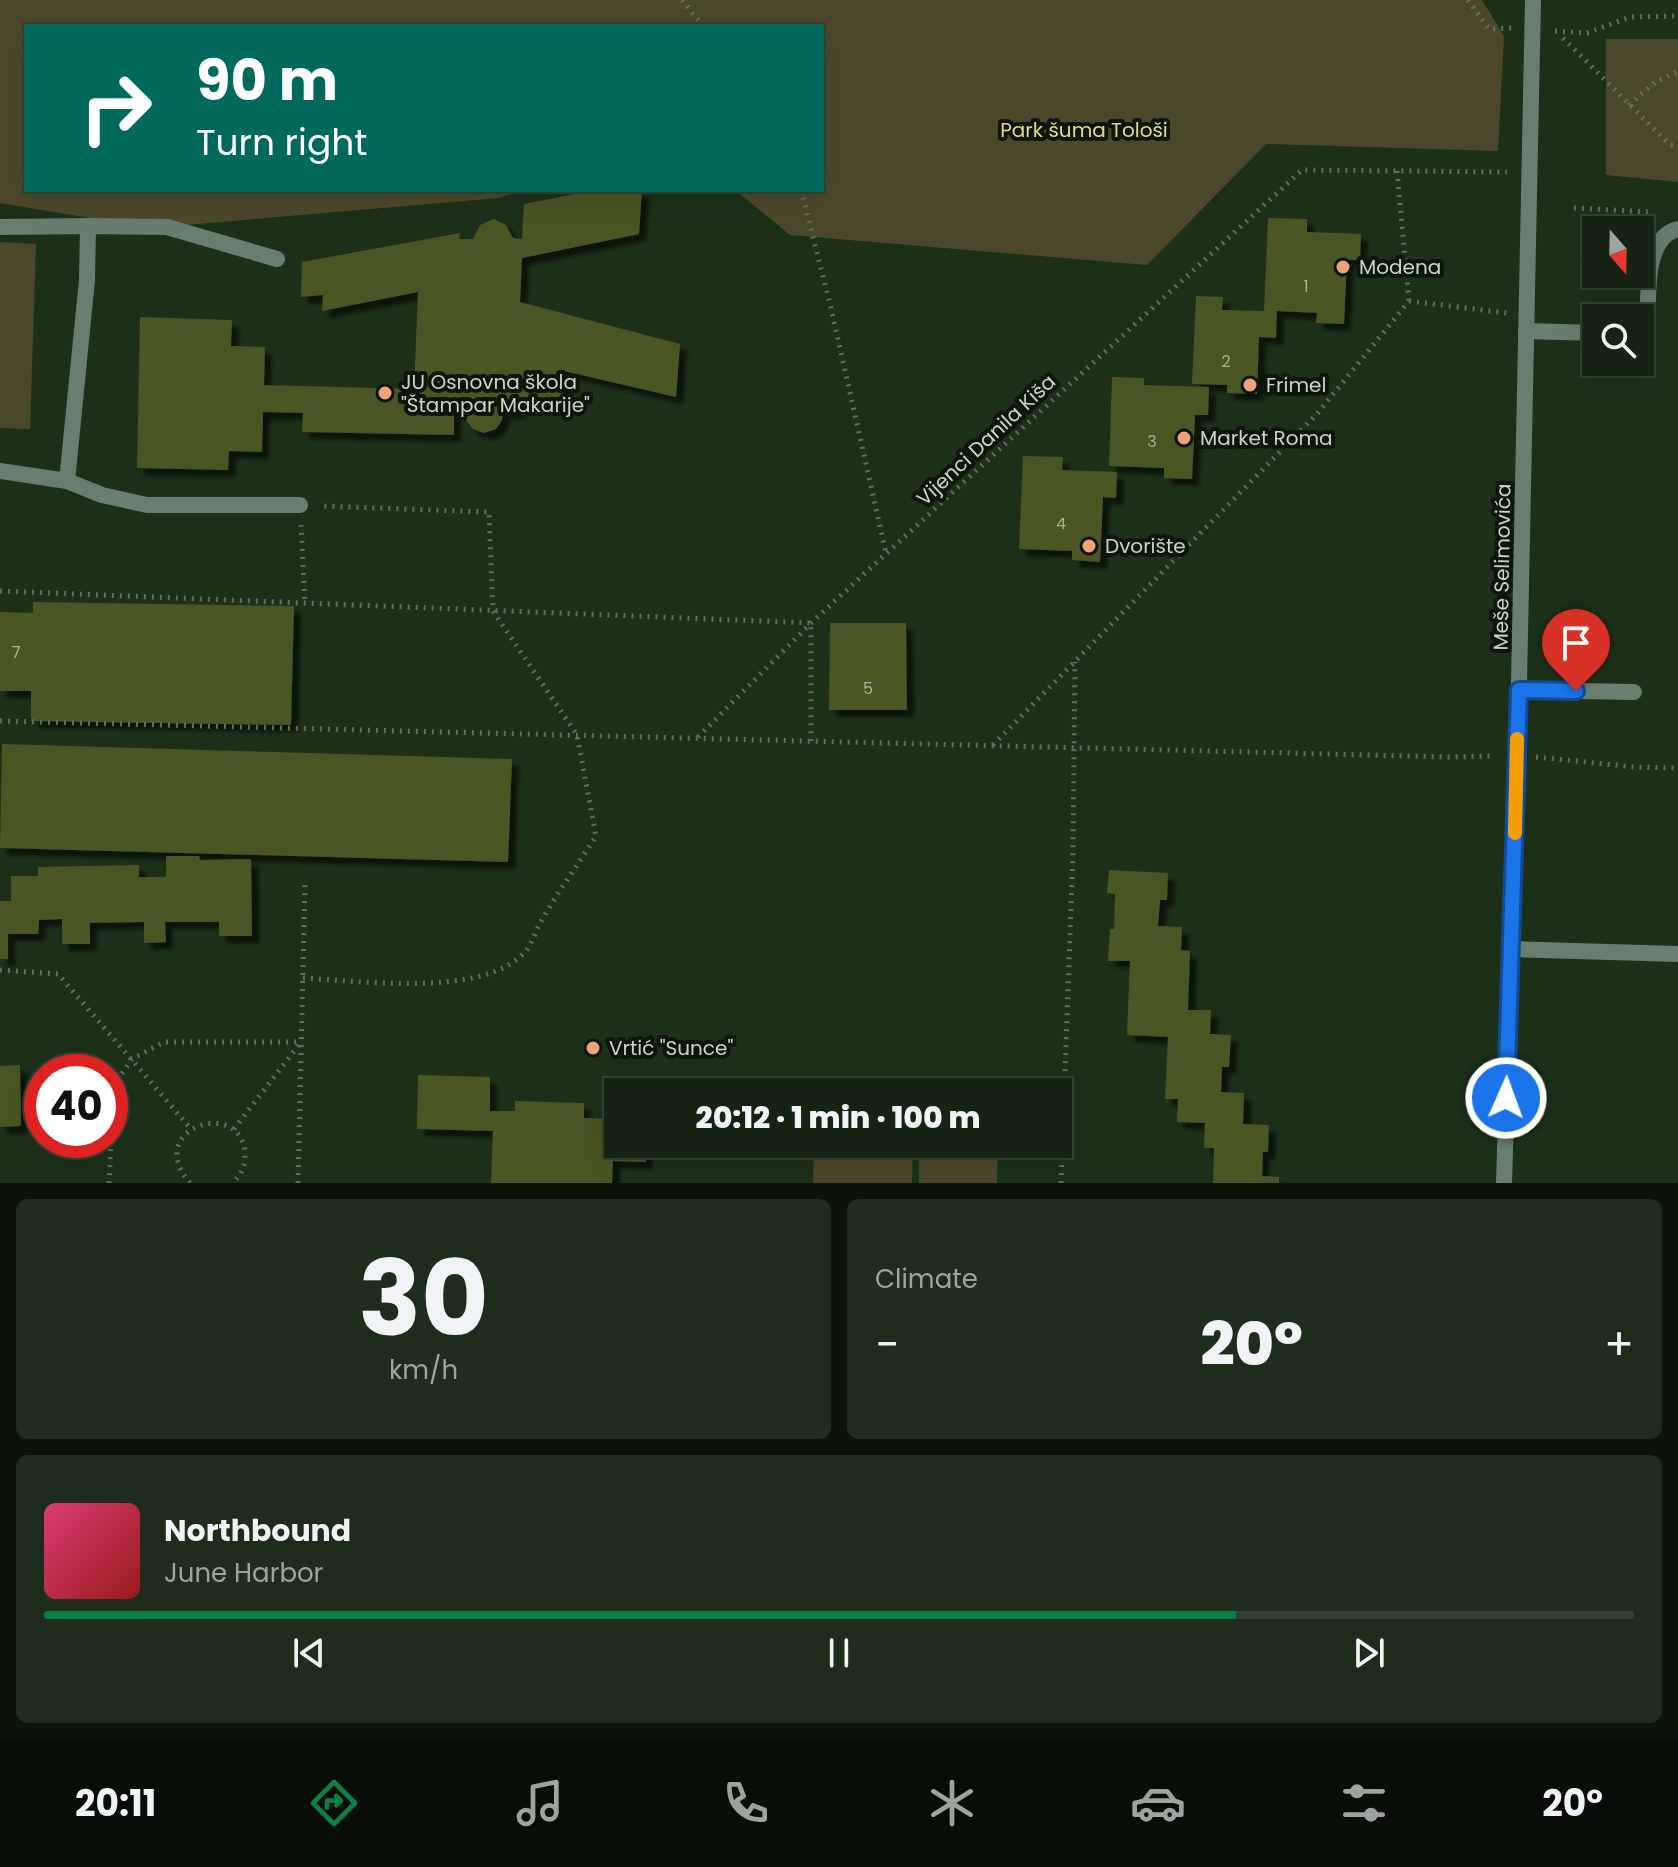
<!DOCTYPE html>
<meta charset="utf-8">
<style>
:root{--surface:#152412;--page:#1e2c1b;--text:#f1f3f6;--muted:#9da49f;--line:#344132;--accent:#0b8043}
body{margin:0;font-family:Poppins,sans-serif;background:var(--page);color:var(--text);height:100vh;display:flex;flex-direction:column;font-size:30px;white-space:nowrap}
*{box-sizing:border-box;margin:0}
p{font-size:26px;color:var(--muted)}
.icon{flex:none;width:44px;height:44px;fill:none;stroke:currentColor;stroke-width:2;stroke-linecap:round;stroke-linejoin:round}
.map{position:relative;height:1183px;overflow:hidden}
.details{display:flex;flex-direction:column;gap:16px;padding:16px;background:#0c140a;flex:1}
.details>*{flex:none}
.banner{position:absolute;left:24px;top:24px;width:800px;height:168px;border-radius:0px;box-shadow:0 8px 32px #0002,0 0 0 2px var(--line);background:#00695c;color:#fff;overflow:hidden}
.needle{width:52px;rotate:160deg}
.controls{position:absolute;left:1582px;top:216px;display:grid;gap:16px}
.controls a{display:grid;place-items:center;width:72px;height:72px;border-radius:0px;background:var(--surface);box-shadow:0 8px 32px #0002,0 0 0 2px var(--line);font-size:40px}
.speed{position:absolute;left:24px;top:1054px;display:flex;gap:16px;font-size:40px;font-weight:700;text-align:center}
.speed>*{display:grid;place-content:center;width:104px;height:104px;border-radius:50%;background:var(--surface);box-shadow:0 8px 32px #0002,0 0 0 2px var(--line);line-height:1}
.speed .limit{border:12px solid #d22;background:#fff;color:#111}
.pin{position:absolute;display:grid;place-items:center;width:68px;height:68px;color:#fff;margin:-82px -34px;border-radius:50% 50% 50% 0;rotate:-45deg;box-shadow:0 0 8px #0007}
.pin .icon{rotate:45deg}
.me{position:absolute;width:88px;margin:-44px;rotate:2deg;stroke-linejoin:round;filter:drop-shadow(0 0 6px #0008)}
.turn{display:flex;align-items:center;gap:28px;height:168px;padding:0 40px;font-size:36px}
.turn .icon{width:104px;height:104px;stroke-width:2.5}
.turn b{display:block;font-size:56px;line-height:68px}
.big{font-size:60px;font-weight:800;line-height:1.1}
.details .tile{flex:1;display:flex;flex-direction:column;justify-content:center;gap:12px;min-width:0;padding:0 28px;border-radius:12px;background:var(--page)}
.details .dial{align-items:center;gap:0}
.dial b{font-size:104px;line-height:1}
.song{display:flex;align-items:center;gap:24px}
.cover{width:96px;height:96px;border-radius:12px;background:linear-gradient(135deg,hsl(340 70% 55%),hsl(0 70% 35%))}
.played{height:8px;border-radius:4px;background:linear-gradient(90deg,var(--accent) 75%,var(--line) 75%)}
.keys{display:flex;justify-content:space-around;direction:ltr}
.heat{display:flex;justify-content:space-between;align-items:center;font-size:44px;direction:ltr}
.details .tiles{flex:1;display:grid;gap:16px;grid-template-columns:1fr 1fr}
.tile:last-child{grid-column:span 2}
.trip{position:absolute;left:604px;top:1078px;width:468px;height:80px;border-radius:0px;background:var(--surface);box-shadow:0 8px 32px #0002,0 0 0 2px var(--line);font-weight:800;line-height:80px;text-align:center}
.dock{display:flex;height:128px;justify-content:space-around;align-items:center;background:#080e07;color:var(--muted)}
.dock .icon{width:56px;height:56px}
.dock .on{color:var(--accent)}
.dock b{font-size:36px;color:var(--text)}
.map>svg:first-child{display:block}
.green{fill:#4b482a}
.building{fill:#485524;filter:url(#shadow)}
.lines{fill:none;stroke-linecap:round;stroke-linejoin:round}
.path{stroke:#5f705c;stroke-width:5;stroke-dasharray:2 6;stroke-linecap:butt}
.service{stroke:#687e70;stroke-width:16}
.minor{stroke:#687e70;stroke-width:16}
.tertiary{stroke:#687e70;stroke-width:16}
.route-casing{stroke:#114b97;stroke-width:20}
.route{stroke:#1a73e8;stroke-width:14}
.slow{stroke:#f59e0b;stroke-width:14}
.poi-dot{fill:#f0a279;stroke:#0d150b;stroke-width:3}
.labels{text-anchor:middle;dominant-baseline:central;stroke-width:8;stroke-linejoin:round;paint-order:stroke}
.number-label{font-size:16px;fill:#a9b69e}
.park-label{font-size:20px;fill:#e3db89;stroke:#0d150b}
.poi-label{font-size:20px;fill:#c9d6c6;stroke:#0d150b;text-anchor:start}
.street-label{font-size:20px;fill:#c9d6c6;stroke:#0d150b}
</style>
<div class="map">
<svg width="1678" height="1183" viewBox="0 0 1678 1183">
<defs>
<filter id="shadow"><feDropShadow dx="7" dy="7" stdDeviation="2" flood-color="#0009"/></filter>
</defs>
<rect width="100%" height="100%" fill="#1c3018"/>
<path class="green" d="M0,0H1482L1504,36L1498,151L1266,144L1147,265L790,235L735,190H822V26H26V190H525L499,198L150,228L0,203Z
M1606,39H1678V182L1606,175Z
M0,242L36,244L30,429L0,428Z
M814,1144H913L912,1183H813Z
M919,1144H998L997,1183H919Z"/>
<path class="building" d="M595,190H642L639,234L522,258L520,302L680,344L676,397L564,371L563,405L519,404V412H503L502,420L496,429L484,433L473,429L465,419V411H454V435L302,432L303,413L263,412L262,452L229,451L228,470L137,468L140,317L232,320L231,346L265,347L264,385L414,389L418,292L322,311L323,295L301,297L302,262L460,233L459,239H473L480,225L494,219L506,225L513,238L522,239L524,204Z
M1268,218L1307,219V232L1361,234L1360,260H1347L1344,324L1316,323L1317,313L1277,311L1276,338L1259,337L1257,394L1227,393V385L1192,384L1196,296L1223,297L1222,310L1264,311Z
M1112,377L1144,378V385L1209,387L1208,415H1195L1192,479L1164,478V468L1109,466Z
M1023,456L1063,457L1062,470L1117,472L1116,498L1103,497L1100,562L1072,560V551L1019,549Z
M33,602L294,606L291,725L31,721V691H0V612L33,613Z
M830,623H906L907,710H829Z
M2,744L512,759L508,862L0,848Z
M166,856H199L200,860L251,859L252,936H219V922H165L166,942L144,943V922L90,923V944H62V919L39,920L38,934H8V959H0V901H11V876H38V867L139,865V877H166Z
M1109,870L1168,873L1167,900H1160L1158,926L1182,927L1181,950L1190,951L1188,1010H1211L1210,1034L1231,1035L1229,1067H1222L1221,1092L1244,1093L1243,1124L1269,1125L1268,1152H1263L1262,1176L1279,1177V1183H1213L1214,1148H1204L1205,1123L1177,1122L1178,1099H1165L1168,1037L1127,1035L1130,961H1108L1110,929H1114L1115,894L1107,893Z
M20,1065L21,1126L0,1127V1066Z
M418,1075L490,1077V1111H515V1101L584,1103V1118L618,1119V1144H647L646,1162L613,1161L612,1183H491L493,1131L417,1129Z"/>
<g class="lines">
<path class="path" d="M682,0L703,26
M1468,0L1489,29L1513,28
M1555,31L1587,33L1630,17L1678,16
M1563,38L1670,145L1678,146
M1629,105L1655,82L1678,72
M1397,171L1409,301
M801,190L831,308L886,553
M1574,208L1651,212
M1409,301L1507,313
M301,525L305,604
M0,591L811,623V741
M0,721L1448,757L1495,756
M698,737L811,623L1302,170L1507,172
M993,745L1317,414L1409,301
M1536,757L1634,767L1678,768
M0,970L58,974L191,1129
M303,978C360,981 479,997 522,955C531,947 535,933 540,923C557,893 578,865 596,836L577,735L493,611L489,512L322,506
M234,1129L301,1042
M109,1183L114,1085L132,1059L164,1042H301
M190,1183C141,1127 245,1096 245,1156C245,1167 241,1176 232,1183
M298,1183L305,884
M1061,1183L1073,853L1075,662"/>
<path class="service" d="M0,227L88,226
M0,471L67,481L102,495L147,505H300
M67,481L87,280L88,226L167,227L277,259
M1519,690L1634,692"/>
<path class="minor" d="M1526,331L1596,333
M1640,334L1648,335C1649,305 1641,238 1678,229
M1511,949L1678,954"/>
<path class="tertiary" d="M1504,1183L1519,682L1533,0"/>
</g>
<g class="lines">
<g class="route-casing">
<path id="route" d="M1506,1098L1519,690L1576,691"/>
</g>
<use href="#route" class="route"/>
<path class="slow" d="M1515,833L1517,739"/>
</g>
<g class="poi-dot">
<circle cx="1343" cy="267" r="8"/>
<circle cx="1250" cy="385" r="8"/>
<circle cx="385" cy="393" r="8"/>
<circle cx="1184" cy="438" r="8"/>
<circle cx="1089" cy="546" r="8"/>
<circle cx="593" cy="1048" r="8"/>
</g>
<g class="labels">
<g class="number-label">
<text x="1306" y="286">1</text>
<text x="1226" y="361">2</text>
<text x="1152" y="441">3</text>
<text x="1061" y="523">4</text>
<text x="16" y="652">7</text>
<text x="868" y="688">5</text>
</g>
<g class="park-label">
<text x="1084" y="130">Park šuma Tološi</text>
</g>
<g class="poi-label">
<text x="1359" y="267">Modena</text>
<text x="401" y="382">JU Osnovna škola<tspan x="401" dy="23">"Štampar Makarije"</tspan></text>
<text x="1266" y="385">Frimel</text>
<text x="1200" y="438">Market Roma</text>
<text x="1105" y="546">Dvorište</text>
<text x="609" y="1048">Vrtić "Sunce"</text>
</g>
<g class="street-label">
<text transform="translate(986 440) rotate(-43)">Vijenci Danila Kiša</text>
<text transform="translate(1502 567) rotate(-89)">Meše Selimovića</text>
</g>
</g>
</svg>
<div class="controls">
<a><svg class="needle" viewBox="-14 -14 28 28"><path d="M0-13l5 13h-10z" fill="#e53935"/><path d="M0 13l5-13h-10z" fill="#9da49f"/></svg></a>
<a><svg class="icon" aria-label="search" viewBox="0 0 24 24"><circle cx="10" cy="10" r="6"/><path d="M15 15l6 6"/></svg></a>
</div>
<div class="speed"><div class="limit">40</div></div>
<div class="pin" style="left:1576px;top:691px;background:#d93025"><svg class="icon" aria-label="arrive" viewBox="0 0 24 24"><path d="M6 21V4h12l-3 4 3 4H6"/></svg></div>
<svg class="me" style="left:1506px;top:1098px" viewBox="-20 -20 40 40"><circle r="17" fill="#1a73e8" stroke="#fff" stroke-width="3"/><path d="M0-11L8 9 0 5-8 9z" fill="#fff"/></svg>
<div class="trip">20:12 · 1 min · 100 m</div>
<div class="banner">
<div class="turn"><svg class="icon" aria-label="right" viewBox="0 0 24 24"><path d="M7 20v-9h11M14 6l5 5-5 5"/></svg><div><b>90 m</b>Turn right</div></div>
</div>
</div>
<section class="details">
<div class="tiles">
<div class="tile dial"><b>30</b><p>km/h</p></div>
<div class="tile"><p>Climate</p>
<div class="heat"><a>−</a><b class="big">20°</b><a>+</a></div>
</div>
<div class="tile">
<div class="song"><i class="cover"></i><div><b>Northbound</b><p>June Harbor</p></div></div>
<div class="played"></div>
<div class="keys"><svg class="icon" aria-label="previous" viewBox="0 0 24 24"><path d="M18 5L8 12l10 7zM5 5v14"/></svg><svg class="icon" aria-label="pause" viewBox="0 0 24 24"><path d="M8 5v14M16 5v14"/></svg><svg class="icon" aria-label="next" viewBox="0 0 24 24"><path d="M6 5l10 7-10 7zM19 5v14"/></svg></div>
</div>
</div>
</section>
<nav class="dock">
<b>20:11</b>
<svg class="icon on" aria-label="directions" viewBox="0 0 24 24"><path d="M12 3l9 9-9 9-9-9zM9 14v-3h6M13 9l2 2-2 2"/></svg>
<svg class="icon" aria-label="music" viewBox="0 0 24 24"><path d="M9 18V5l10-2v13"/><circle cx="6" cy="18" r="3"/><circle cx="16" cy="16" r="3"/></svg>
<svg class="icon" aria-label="phone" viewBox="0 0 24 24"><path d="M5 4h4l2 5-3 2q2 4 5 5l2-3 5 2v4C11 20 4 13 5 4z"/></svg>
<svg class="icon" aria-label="climate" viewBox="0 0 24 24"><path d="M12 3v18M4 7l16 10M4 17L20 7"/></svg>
<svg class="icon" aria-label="car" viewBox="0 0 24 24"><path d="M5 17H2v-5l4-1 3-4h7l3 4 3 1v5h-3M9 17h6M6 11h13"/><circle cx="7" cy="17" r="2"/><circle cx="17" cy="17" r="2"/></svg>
<svg class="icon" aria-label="filters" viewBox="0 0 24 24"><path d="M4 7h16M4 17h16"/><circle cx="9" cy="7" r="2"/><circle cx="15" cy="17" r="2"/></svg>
<b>20°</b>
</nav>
